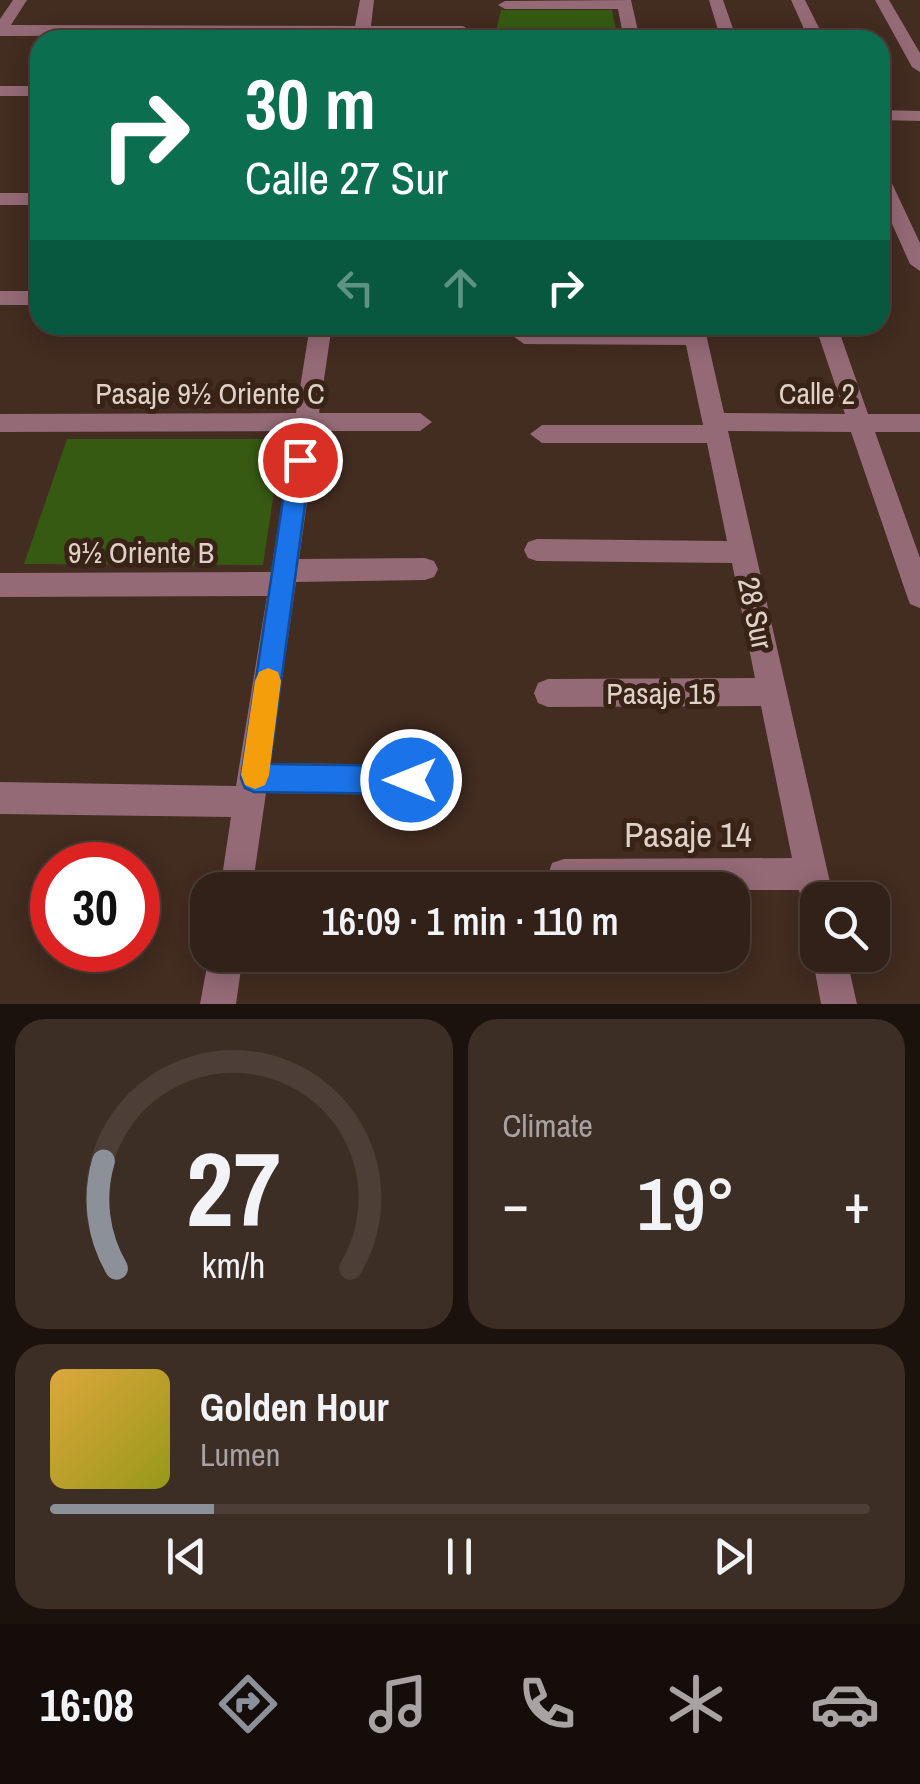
<!DOCTYPE html>
<meta charset="utf-8">
<style>
:root{--surface:#322118;--page:#3d2e25;--text:#f1f3f6;--muted:#a8a3a2;--line:#4d3e37;--accent:#8c9099}
body{margin:0;font-family:"Archivo Narrow",sans-serif;background:var(--page);color:var(--text);height:100vh;display:flex;flex-direction:column;font-size:38px;white-space:nowrap}
*{box-sizing:border-box;margin:0}
p{font-size:32px;color:var(--muted)}
.icon{flex:none;width:55px;height:55px;fill:none;stroke:currentColor;stroke-width:2;stroke-linecap:round;stroke-linejoin:round}
.map{position:relative;height:1004px;overflow:hidden}
.drawer{display:flex;flex-direction:column;gap:15px;padding:15px;background:#1c120d;flex:1}
.drawer>*{flex:none}
.hud{position:absolute;left:30px;top:30px;width:860px;height:305px;border-radius:30px;box-shadow:0 5px 25px #0003,0 0 0 2px var(--line);background:#0b6e4f;color:#fff;overflow:hidden}
.tools{position:absolute;left:800px;top:882px;display:grid;gap:20px}
.tools a{display:grid;place-items:center;width:90px;height:90px;border-radius:20px;background:var(--surface);box-shadow:0 5px 25px #0003,0 0 0 2px var(--line);font-size:50px}
.speed{position:absolute;left:30px;top:842px;display:flex;gap:20px;font-size:50px;font-weight:700;text-align:center}
.speed>*{display:grid;place-content:center;width:130px;height:130px;border-radius:50%;background:var(--surface);box-shadow:0 5px 25px #0003,0 0 0 2px var(--line);line-height:1}
.speed .limit{border:15px solid #d22;background:#fff;color:#111}
.pin{position:absolute;display:grid;place-items:center;width:85px;height:85px;color:#fff;margin:-42px;border:5px solid #fff;border-radius:50%;box-shadow:0 2px 10px #0007}
.me{position:absolute;width:110px;margin:-55px;rotate:270deg;stroke-linejoin:round;filter:drop-shadow(0 0 8px #0008)}
.turn{display:flex;align-items:center;gap:35px;height:210px;padding:0 50px;font-size:45px}
.turn .icon{width:130px;height:130px;stroke-width:2.5}
.turn b{display:block;font-size:70px;line-height:85px}
.lanes{display:flex;align-items:center;height:95px;padding:0 50px;background:#0003;justify-content:center;gap:50px;direction:ltr}
.lanes .off{opacity:.35}
.big{font-size:75px;font-weight:600;line-height:1.1}
.drawer .card{flex:1;display:flex;flex-direction:column;justify-content:center;gap:15px;min-width:0;padding:0 35px;border-radius:30px;background:var(--page)}
.drawer .dial{align-items:center;gap:0}
.dial svg{height:260px;overflow:visible;fill:none;stroke:var(--line);stroke-width:7;stroke-linecap:round;text-anchor:middle}
.dial text{fill:var(--text);stroke:none}
.song{display:flex;align-items:center;gap:30px}
.cover{width:120px;height:120px;border-radius:15px;background:linear-gradient(135deg,hsl(40 70% 55%),hsl(60 70% 35%))}
.played{height:10px;border-radius:5px;background:linear-gradient(90deg,var(--accent) 20%,var(--line) 20%)}
.keys{display:flex;justify-content:space-around;direction:ltr}
.heat{display:flex;justify-content:space-between;align-items:center;font-size:55px;direction:ltr}
.drawer .tiles{flex:1;display:grid;gap:15px;grid-template-columns:1fr 1fr}
.card:last-child{grid-column:span 2}
.trip{position:absolute;left:190px;top:872px;width:560px;height:100px;border-radius:30px;background:var(--surface);box-shadow:0 5px 25px #0003,0 0 0 2px var(--line);font-weight:600;line-height:100px;text-align:center}
.tabs{display:flex;height:160px;justify-content:space-around;align-items:center;background:#140d0a;color:var(--muted)}
.tabs .icon{width:70px;height:70px}
.tabs .selected{color:var(--accent)}
.tabs b{font-size:45px;color:var(--text)}
.map>svg:first-child{display:block}
.green{fill:#365a12}
.lines{fill:none;stroke-linecap:round;stroke-linejoin:round}
.minor{fill:#946a76;fill-rule:evenodd}
.route{fill:#1a73e8;stroke:#114b97;stroke-width:2.5}
.slow{fill:#f59e0b}
.labels{text-anchor:middle;dominant-baseline:central;stroke-width:10;stroke-linejoin:round;paint-order:stroke}
.street-label{font-size:30px;fill:#dfd0c8;stroke:#382316}
.near-street-label{font-size:35px;fill:#dfd0c8;stroke:#382316}
</style>
<div class="map">
<svg width="920" height="1004" viewBox="0 0 920 1004">
<rect width="100%" height="100%" fill="#432c20"/>
<path class="green" d="M501,10H612L618,40H494Z
M67,439H282L263,565L24,564Z"/>
<g class="lines">
<path class="minor" d="M13,0H27L11,25L355,26L360,0H374L371,26H463L471,31L463,36L369,35V40H353L354,35L0,36V19Z
M631,0L640,40H624L618,9H505L498,5L505,1Z
M709,0H723L737,40H721Z
M791,0H805L825,40H809Z
M875,0H889L920,53V72L912,67Z
M0,86H40V96H0Z
M880,110L920,111V121L880,120Z
M880,172L889,177L920,243V271L910,264L880,197Z
M0,193H40V205H0Z
M0,291H40V305H0Z
M310,325H332L319,413H420L432,422L420,431H317L299,559L425,558L434,561L438,569L434,577L425,580L296,582L270,763L411,765L422,769L426,780L422,791L411,795L266,793L252,890H220L231,817L0,814V782L236,786L267,596L0,597V573L271,572L293,431L0,432V414L296,413Z
M682,325H704L724,413L845,414L815,325H837L868,414H920V432H875L920,558V608L910,604L907,596L851,432L728,431L834,900H818V917L806,913L799,890H561L552,887L548,875L552,863L564,859L792,858L761,706L548,707L538,703L534,693L538,683L548,679L755,678L732,563L537,561L528,558L524,550L528,542L537,539L727,541L707,443H542L530,434L542,425H703L686,345L524,344L513,336L524,328L683,329Z
M817,943L818,955H846L857,1004H821L812,955Z
M209,955H243L236,1004H200Z"/>
</g>
<path class="route" d="M300,452L311,460L270,764L411,766L421,770L425,780L421,790L411,794L254,792L245,788L241,778L289,460Z"/>
<path class="slow" d="M268,668L278,672L281,681L269,775L265,785L255,789L245,785L241,775L255,681L259,672Z"/>
<g class="labels">
<g class="street-label">
<text x="210" y="393">Pasaje 9½ Oriente C</text>
<text x="817" y="393">Calle 2</text>
<text x="141" y="552">9½ Oriente B</text>
<text transform="translate(756 613) rotate(78)">28 Sur</text>
<text x="661" y="693">Pasaje 15</text>
</g>
<g class="near-street-label">
<text x="688" y="834">Pasaje 14</text>
</g>
</g>
</svg>
<div class="tools">
<a><svg class="icon" aria-label="search" viewBox="0 0 24 24"><circle cx="10" cy="10" r="6"/><path d="M15 15l6 6"/></svg></a>
</div>
<div class="speed"><div class="limit">30</div></div>
<div class="pin" style="left:300px;top:460px;background:#d93025"><svg class="icon" aria-label="arrive" viewBox="0 0 24 24"><path d="M6 21V4h12l-3 4 3 4H6"/></svg></div>
<svg class="me" style="left:411px;top:780px" viewBox="-20 -20 40 40"><circle r="17" fill="#1a73e8" stroke="#fff" stroke-width="3"/><path d="M0-11L8 9 0 5-8 9z" fill="#fff"/></svg>
<div class="trip">16:09 · 1 min · 110 m</div>
<div class="hud">
<div class="turn"><svg class="icon" aria-label="right" viewBox="0 0 24 24"><path d="M7 20v-9h11M14 6l5 5-5 5"/></svg><div><b>30 m</b>Calle 27 Sur</div></div>
<div class="lanes"><svg class="icon off" aria-label="left" viewBox="0 0 24 24"><path d="M17 20v-9H6M10 6l-5 5 5 5"/></svg><svg class="icon off" aria-label="ahead" viewBox="0 0 24 24"><path d="M12 20V5M6 11l6-6 6 6"/></svg><svg class="icon" aria-label="right" viewBox="0 0 24 24"><path d="M7 20v-9h11M14 6l5 5-5 5"/></svg></div>
</div>
</div>
<section class="drawer">
<div class="tiles">
<div class="card dial"><svg viewBox="0 0 100 80">
<path d="M14 69A42 42 0 1 1 86 69"/>
<path d="M14 69A42 42 0 0 1 10 36" stroke="#8c9099"/>
<text x="50" y="56" font-size="32" font-weight="700">27</text>
<text x="50" y="72" font-size="11">km/h</text>
</svg></div>
<div class="card"><p>Climate</p>
<div class="heat"><a>−</a><b class="big">19°</b><a>+</a></div>
</div>
<div class="card">
<div class="song"><i class="cover"></i><div><b>Golden Hour</b><p>Lumen</p></div></div>
<div class="played"></div>
<div class="keys"><svg class="icon" aria-label="previous" viewBox="0 0 24 24"><path d="M18 5L8 12l10 7zM5 5v14"/></svg><svg class="icon" aria-label="pause" viewBox="0 0 24 24"><path d="M8 5v14M16 5v14"/></svg><svg class="icon" aria-label="next" viewBox="0 0 24 24"><path d="M6 5l10 7-10 7zM19 5v14"/></svg></div>
</div>
</div>
</section>
<nav class="tabs">
<b>16:08</b>
<svg class="icon selected" aria-label="directions" viewBox="0 0 24 24"><path d="M12 3l9 9-9 9-9-9zM9 14v-3h6M13 9l2 2-2 2"/></svg>
<svg class="icon" aria-label="music" viewBox="0 0 24 24"><path d="M9 18V5l10-2v13"/><circle cx="6" cy="18" r="3"/><circle cx="16" cy="16" r="3"/></svg>
<svg class="icon" aria-label="phone" viewBox="0 0 24 24"><path d="M5 4h4l2 5-3 2q2 4 5 5l2-3 5 2v4C11 20 4 13 5 4z"/></svg>
<svg class="icon" aria-label="climate" viewBox="0 0 24 24"><path d="M12 3v18M4 7l16 10M4 17L20 7"/></svg>
<svg class="icon" aria-label="car" viewBox="0 0 24 24"><path d="M5 17H2v-5l4-1 3-4h7l3 4 3 1v5h-3M9 17h6M6 11h13"/><circle cx="7" cy="17" r="2"/><circle cx="17" cy="17" r="2"/></svg>
</nav>
